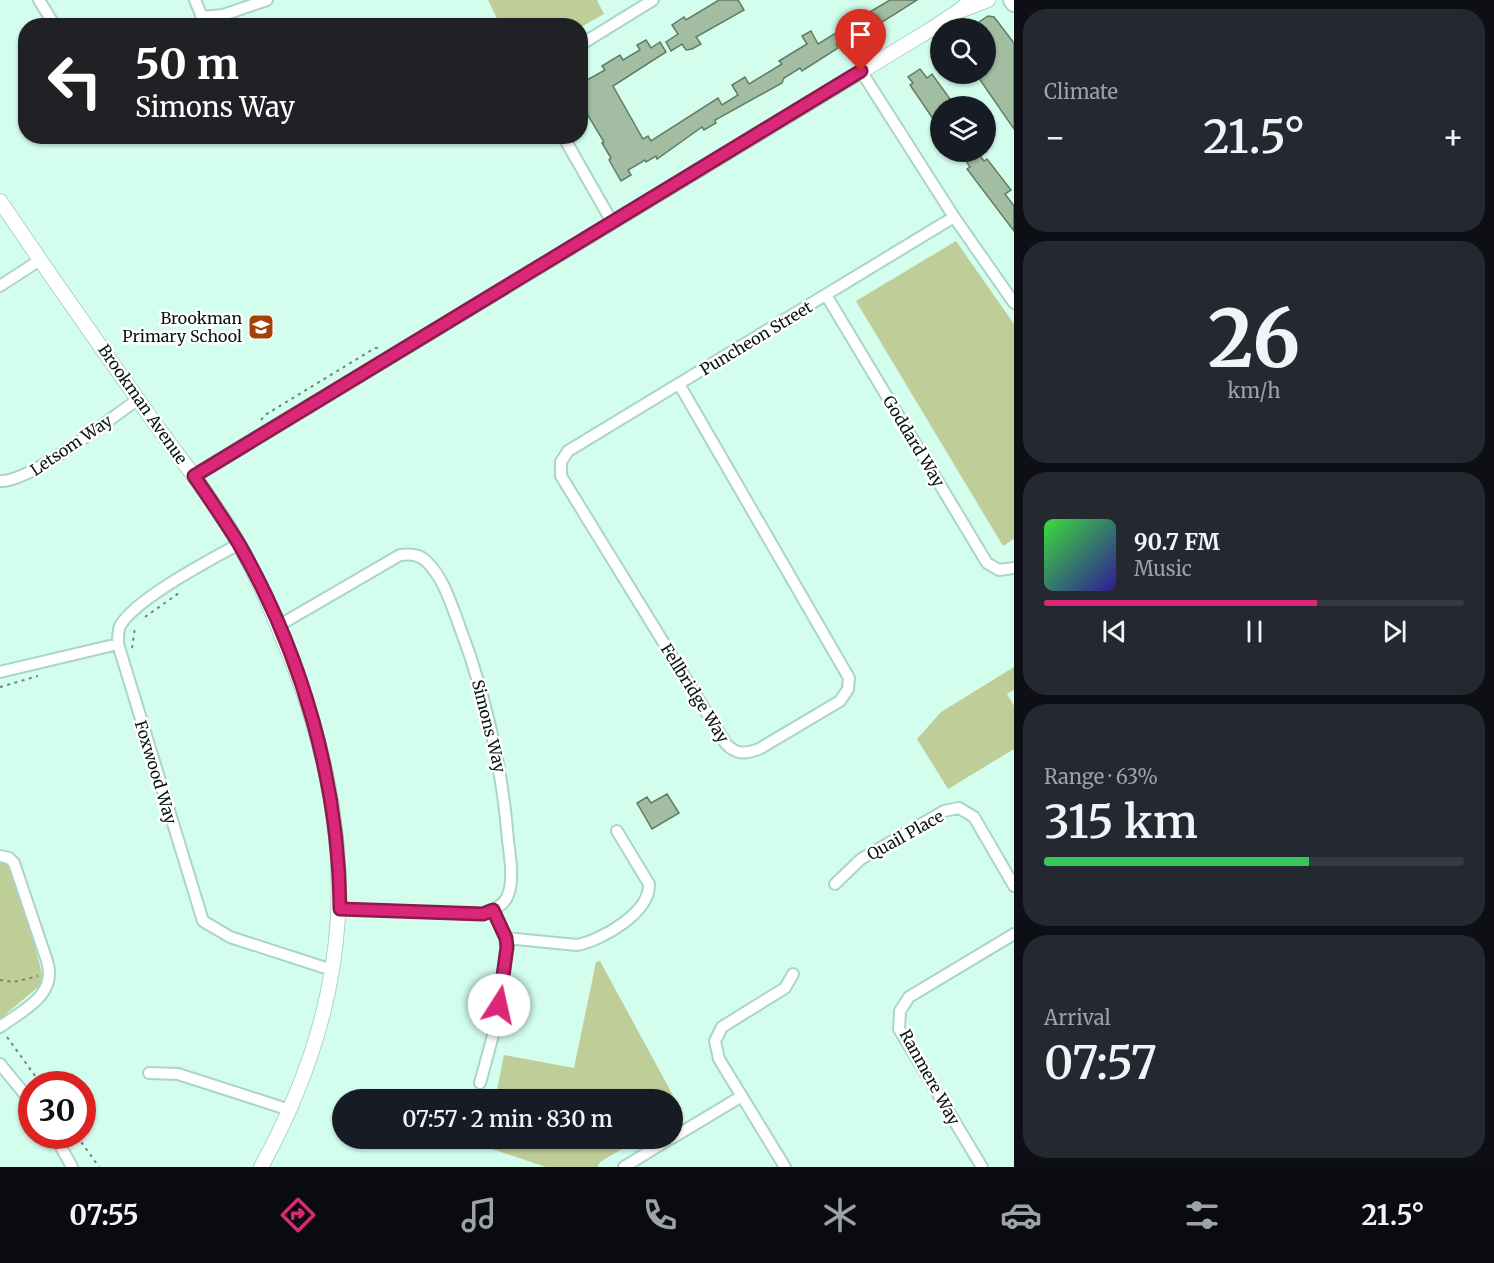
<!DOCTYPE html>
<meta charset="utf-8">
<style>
:root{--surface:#171b24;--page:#242831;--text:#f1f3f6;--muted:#9ea1a6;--line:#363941;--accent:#db2777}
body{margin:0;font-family:Merriweather,serif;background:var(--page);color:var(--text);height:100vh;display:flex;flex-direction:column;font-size:22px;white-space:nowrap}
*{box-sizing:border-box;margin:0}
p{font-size:20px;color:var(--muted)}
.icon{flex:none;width:33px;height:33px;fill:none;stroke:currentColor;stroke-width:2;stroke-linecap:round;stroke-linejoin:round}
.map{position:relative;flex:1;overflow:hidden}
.sheet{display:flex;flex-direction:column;gap:9px;padding:9px;background:#0d0f14;width:480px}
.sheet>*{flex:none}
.guide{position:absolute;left:18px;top:18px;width:570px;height:126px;border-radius:24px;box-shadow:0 2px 4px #0004;background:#202124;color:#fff;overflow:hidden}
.tools{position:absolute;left:930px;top:18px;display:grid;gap:12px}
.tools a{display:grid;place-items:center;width:66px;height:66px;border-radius:50%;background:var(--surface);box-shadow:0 2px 4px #0004;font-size:30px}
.speed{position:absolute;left:18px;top:1071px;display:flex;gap:12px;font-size:30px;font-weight:700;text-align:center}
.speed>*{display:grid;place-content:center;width:78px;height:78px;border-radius:50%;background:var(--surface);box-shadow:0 2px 4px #0004;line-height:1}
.speed .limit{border:9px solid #d22;background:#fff;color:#111}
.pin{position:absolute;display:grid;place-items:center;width:51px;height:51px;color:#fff;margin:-62px -26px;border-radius:50% 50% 50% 0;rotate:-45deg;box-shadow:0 0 6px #0007}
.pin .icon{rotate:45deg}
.me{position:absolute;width:66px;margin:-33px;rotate:10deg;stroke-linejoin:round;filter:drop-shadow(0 0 4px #0008)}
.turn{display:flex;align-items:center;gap:21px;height:126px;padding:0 18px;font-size:27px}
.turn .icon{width:78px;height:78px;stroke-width:2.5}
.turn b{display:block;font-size:42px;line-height:51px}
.big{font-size:45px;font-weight:600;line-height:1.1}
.sheet .tile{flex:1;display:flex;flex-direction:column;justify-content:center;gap:9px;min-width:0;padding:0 21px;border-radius:24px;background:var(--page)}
.sheet .dial{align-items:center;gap:0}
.dial b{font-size:78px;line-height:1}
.song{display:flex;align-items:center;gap:18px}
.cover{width:72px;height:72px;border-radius:9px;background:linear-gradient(135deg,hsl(120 70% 55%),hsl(250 70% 35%))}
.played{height:6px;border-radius:3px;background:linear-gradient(90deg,var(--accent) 65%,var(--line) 65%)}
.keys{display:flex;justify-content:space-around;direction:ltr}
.heat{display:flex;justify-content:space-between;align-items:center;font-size:33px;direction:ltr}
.charge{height:9px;border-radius:4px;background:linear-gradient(90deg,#34c759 63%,var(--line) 0)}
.trip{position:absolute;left:332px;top:1089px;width:351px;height:60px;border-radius:30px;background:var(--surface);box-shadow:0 2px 4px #0004;font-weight:600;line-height:60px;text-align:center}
.menu{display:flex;height:96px;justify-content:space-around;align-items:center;background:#090b0e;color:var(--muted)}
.menu .icon{width:42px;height:42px}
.menu .active{color:var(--accent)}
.menu b{font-size:27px;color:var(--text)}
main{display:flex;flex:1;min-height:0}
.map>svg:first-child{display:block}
.green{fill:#bfcd98}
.building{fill:#a2bda1;stroke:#627c62;stroke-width:1.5}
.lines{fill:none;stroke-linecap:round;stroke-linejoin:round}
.minor-casing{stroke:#abd5c5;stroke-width:14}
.tertiary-casing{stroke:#abd5c5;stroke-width:16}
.primary-casing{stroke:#abd5c5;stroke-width:20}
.path{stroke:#6b887d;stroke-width:2;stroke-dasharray:3 4.5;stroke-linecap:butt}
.minor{stroke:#fff;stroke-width:10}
.tertiary{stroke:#fff;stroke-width:14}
.primary{stroke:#fff;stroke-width:16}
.route-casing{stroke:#8e194d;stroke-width:15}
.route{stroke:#db2777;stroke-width:10}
.labels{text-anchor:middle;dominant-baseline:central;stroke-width:5;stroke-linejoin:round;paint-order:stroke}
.poi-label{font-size:16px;fill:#061510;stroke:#fff;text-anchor:end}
.street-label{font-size:16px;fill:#061510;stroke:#fff}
</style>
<main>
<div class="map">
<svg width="1014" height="1167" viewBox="0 0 1014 1167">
<rect width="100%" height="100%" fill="#d3feee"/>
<path class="green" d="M488,0H597L604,14L581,27L500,25Z
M956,241L1014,324V539L1003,546L856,301Z
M1014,667V690L1007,694L1014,706V749L948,789L917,739L941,712Z
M0,861L9,863L29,923L44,982L0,1019Z
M600,961L682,1112L672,1118V1100L495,1099L504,1055L574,1068L596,962Z
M462,1139H639L600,1162L598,1167H546Z"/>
<path class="building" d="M719,0H738L744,10L696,37L701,44L692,49L686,50L682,44L671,51L666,42L678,34L672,25L684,17L686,20Z
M890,0H917L876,26L868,13Z
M860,12L868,24L836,44L838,48L802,71L800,68L784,78L782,83L715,120L716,123L704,130L702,127L657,159L656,156L646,162L645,160L628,170L631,175L621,181L609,160L611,158L602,143L604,142L580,102V84L605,70L602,66L620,55L623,60L640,50L637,45L646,40L651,48L660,42L666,52L613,86L643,139L648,136L651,141L718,98L722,105L738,95L732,85L745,77L749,84L782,64L779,61L807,44L802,36L811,31L818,44L843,29L840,24Z
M988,16L994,17L1014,43V129L976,74H986V28H970Z
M920,69L927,78L932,74L955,106H940V129L910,85L913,83L908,77Z
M960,152H977L984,161L987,159L1011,190L1005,194L1014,206V231L967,169L970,167Z
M667,794L679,813L652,829L637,803L647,797L651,803Z"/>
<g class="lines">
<g class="minor-casing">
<path id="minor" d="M39,0L55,26
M195,0L202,17L200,26
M202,17L223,15L267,0
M580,45L653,0
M861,71L954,217L1014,303
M563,136L612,222
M0,286L40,260
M826,295L987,563L999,570L1014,568
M679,384L849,678L848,689L840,701L759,749C745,754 737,755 726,744L561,476V462L568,451L954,217
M0,481C30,483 110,418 139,399
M239,544C210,560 135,599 120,626C118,630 118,638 118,644L203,921L230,937L332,970
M278,626L400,555C410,554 419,554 426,561C443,577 450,601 458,622C485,693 502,765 508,840C510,857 514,880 508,895C504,906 493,911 483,914L340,909
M0,672L118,644
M0,856L9,858L14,863L47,961C58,995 23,1010 0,1027
M835,884L861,859L944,811L959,808L974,817L1014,886
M506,938L577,945C602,940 650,913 649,884L617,831
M0,1064L32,1103
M149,1073L178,1074L290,1110
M480,1083L495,1028L507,947L506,938L493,910
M55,1136L72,1167
M672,1138L742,1096
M624,1167L671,1138
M785,1167L719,1059L715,1041L722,1027L785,988L793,974
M982,1167L899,1029L900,1011L909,997L1014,934"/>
</g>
<g class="tertiary-casing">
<path id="tertiary" d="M962,10L988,0
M0,201C49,274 100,346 151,418C181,460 215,501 240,546C261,584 277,624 293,664C362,844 354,998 261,1167
M194,476L925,33L960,10L971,0"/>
</g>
<g class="primary-casing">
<path id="primary" d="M1012,0L1014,3"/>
</g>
<path class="path" d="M261,420L265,415L375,348H381
M145,617L179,593
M132,648L135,627
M0,687L38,676
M0,980L14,982L38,976
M7,1037L41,1084
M77,1136L99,1167"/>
<use href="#minor" class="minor"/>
<use href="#tertiary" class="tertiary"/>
<use href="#primary" class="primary"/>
</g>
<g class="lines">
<g class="route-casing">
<path id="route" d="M499,1005L507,947L506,938L493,910L483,914L340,909C339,782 302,654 239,544C225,521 209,498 194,476L861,71"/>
</g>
<use href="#route" class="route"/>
</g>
<defs>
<g id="school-square" transform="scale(1.35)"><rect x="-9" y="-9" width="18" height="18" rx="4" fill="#a44108" stroke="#fff"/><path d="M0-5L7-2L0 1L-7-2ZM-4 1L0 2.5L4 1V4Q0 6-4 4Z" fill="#fff"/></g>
</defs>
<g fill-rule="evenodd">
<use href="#school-square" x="261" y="327"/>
</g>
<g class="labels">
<g class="poi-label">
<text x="242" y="318">Brookman<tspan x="242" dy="18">Primary School</tspan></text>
</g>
<g class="street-label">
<text transform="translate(756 338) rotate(-31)">Puncheon Street</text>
<text transform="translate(143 404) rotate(55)">Brookman Avenue</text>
<text transform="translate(914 441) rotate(59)">Goddard Way</text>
<text transform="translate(71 445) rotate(-34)">Letsom Way</text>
<text transform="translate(695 693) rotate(58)">Fellbridge Way</text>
<text transform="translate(489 726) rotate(76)">Simons Way</text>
<text transform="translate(156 772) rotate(73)">Foxwood Way</text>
<text transform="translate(905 835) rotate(-29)">Quail Place</text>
<text transform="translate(930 1077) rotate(61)">Ranmere Way</text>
</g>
</g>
</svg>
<div class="tools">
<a><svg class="icon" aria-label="search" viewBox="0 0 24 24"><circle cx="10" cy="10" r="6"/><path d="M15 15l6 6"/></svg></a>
<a><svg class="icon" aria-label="layers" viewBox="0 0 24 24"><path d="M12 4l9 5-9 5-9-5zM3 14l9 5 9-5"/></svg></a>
</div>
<div class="speed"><div class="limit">30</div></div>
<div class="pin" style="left:861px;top:71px;background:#d93025"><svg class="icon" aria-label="arrive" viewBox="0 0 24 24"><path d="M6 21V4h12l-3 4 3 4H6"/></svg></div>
<svg class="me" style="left:499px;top:1005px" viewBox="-20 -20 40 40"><circle r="19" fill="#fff"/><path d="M0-13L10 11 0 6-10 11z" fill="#db2777"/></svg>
<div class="trip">07:57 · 2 min · 830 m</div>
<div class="guide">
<div class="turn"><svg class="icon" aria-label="left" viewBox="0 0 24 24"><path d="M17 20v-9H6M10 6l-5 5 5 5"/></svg><div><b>50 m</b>Simons Way</div></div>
</div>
</div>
<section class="sheet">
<div class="tile"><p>Climate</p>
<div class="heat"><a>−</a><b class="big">21.5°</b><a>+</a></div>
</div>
<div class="tile dial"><b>26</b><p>km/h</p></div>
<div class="tile">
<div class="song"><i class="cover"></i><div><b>90.7 FM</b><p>Music</p></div></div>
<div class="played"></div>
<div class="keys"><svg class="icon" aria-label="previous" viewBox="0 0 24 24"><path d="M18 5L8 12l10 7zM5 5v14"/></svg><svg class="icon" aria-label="pause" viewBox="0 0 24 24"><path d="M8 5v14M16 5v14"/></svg><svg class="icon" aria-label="next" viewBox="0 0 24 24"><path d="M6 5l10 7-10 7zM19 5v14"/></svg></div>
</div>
<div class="tile"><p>Range · 63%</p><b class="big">315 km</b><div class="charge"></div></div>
<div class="tile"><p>Arrival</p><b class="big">07:57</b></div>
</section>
</main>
<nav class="menu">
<b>07:55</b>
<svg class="icon active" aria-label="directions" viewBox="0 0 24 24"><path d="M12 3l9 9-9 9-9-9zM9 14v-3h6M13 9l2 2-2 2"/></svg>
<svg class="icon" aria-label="music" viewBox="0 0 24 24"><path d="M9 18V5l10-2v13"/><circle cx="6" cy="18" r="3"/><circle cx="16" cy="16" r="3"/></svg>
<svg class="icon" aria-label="phone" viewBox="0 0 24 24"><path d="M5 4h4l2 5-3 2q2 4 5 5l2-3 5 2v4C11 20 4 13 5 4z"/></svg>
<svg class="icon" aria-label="climate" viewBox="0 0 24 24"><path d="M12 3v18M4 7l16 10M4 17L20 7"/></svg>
<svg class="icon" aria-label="car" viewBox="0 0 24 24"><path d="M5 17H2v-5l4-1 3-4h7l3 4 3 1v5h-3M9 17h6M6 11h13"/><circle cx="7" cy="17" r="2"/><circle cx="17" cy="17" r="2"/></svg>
<svg class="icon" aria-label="filters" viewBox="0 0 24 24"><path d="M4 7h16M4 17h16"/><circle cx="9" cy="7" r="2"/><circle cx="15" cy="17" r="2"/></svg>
<b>21.5°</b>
</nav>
